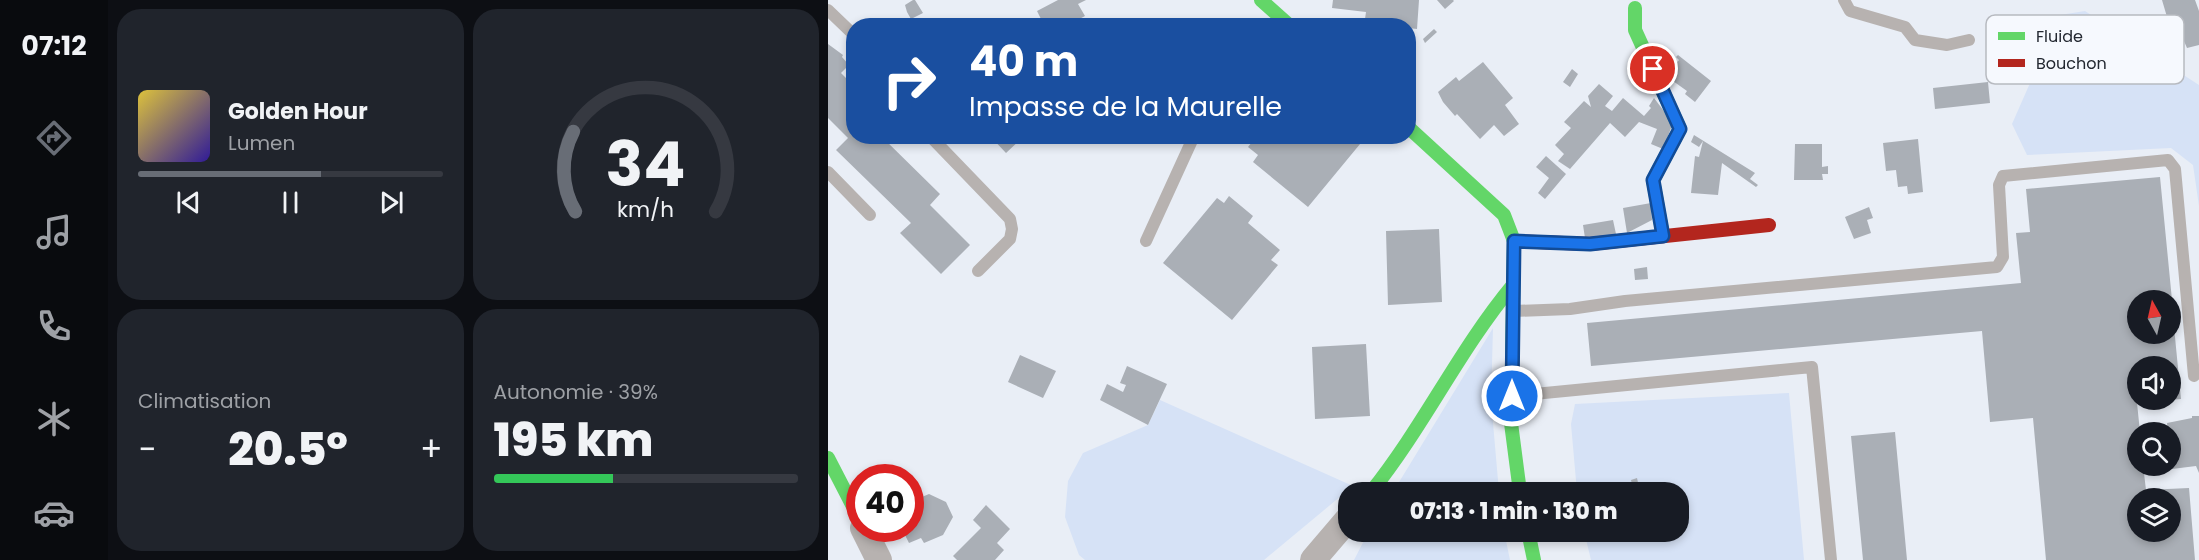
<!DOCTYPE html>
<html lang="fr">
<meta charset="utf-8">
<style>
:root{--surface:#171b24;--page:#20242c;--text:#f1f3f6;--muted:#9ea1a6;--line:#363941;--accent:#686d76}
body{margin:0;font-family:Poppins,sans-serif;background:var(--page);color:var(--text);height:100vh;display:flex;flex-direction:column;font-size:22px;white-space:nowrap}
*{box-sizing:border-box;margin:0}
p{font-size:20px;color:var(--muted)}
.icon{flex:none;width:33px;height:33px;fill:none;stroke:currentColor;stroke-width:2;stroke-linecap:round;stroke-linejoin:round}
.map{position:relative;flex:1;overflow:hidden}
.details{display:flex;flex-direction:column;gap:9px;padding:9px;background:#0d0f14;width:720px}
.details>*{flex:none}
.banner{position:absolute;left:18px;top:18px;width:570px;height:126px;border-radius:24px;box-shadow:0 3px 9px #0003;background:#1a4fa0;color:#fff;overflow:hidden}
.needle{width:39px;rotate:352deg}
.buttons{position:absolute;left:1299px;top:290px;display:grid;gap:12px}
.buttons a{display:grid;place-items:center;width:54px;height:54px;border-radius:50%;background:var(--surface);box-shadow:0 3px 9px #0003;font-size:30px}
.speed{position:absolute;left:18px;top:464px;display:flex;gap:12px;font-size:30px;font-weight:700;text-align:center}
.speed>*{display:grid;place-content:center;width:78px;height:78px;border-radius:50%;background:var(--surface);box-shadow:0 3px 9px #0003;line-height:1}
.speed .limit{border:9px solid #d22;background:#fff;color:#111}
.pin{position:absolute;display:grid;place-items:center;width:51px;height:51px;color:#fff;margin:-26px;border:3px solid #fff;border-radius:50%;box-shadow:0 2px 6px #0007}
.me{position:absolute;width:66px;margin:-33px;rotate:0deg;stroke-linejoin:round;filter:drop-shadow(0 0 4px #0008)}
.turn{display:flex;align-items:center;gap:21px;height:126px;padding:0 24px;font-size:27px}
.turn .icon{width:78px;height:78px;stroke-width:2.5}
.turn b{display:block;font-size:42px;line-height:51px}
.big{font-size:45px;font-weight:800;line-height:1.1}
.details .widget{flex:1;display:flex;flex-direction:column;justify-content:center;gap:9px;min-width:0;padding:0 21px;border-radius:24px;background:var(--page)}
.details .dial{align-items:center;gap:0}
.dial svg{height:156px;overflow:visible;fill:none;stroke:var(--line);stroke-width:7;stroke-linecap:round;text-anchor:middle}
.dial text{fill:var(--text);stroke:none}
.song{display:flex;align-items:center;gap:18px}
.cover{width:72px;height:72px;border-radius:9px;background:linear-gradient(135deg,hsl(50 70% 55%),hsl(250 70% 35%))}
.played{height:6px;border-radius:3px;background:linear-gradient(90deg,var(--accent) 60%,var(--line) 60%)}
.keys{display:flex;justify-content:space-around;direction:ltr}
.heat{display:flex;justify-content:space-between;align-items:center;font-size:33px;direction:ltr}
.charge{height:9px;border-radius:4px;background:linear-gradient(90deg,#34c759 39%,var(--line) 0)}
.details .tiles{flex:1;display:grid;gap:9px;grid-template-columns:repeat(2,1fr)}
.trip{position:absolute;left:510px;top:482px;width:351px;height:60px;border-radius:24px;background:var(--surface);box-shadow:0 3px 9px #0003;font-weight:800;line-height:60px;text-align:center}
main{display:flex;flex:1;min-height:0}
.tab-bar{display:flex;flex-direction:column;width:108px;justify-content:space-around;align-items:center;background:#090b0e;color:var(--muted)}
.tab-bar .icon{width:42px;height:42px}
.tab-bar .selected{color:var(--accent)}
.tab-bar b{font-size:27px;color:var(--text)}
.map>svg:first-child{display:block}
.green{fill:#d6e2f6}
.building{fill:#aaafb6;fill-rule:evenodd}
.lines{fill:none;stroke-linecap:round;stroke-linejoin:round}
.lane{stroke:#b7b2b0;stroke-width:12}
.street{stroke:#b7b2b0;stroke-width:26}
.fast{stroke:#63d668;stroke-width:14}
.jam{stroke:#b3261e;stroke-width:14}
.route-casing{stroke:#114b97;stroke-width:15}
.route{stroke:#1a73e8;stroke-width:10}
.key{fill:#f6f9fe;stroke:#b7bac0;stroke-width:1.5}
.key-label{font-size:16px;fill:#232831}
</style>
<main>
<nav class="tab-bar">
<b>07:12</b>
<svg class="icon selected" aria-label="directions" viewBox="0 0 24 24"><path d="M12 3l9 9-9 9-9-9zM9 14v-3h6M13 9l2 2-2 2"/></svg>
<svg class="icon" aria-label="music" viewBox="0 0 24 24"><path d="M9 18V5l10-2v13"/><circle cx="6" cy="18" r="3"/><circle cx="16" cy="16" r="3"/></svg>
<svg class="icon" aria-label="phone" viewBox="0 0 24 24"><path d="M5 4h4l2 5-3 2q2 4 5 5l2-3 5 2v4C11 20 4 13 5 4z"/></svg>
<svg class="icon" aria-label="climate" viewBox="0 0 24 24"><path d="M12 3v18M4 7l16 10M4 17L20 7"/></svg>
<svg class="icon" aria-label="car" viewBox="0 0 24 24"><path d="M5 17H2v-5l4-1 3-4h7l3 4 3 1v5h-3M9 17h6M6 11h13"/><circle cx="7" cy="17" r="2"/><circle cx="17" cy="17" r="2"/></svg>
</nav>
<section class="details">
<div class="tiles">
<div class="widget">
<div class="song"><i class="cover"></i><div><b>Golden Hour</b><p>Lumen</p></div></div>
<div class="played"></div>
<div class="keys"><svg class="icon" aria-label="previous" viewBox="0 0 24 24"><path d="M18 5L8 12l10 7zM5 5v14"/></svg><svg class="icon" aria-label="pause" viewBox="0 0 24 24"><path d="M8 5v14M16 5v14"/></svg><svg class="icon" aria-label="next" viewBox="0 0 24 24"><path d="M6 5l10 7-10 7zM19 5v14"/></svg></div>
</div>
<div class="widget dial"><svg viewBox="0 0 100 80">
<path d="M14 69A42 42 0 1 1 86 69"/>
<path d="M14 69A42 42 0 0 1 13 28" stroke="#686d76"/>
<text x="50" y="56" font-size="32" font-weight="700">34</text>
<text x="50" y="72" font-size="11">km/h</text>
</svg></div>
<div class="widget"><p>Climatisation</p>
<div class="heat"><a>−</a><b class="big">20.5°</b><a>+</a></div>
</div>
<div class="widget"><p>Autonomie · 39%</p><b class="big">195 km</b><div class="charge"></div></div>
</div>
</section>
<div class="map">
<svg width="1371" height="560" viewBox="0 0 1371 560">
<rect width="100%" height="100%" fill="#e9eef6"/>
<path class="green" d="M1257,11L1371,85V206L1365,165L1343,148L1199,155L1184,124L1232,15Z
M665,328L663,400L671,492H565Z
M961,393L976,560H763L756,531H850V492H749L743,424L747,404Z
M332,400L525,486L436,560H257L251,555L237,517L240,481L255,453L320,425Z
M541,531H676L682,560H526Z"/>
<path class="building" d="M85,0H87L95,13L83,19L79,12L77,5Z
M230,0H258L250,4L257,16L238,26H200L213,19L209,11Z
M505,0H591L589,29L580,28V26H577V23L564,21L563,26H536L538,12L504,8Z
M609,0H625L626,1L617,9Z
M1334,0H1367L1371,11V45L1359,48L1349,25L1342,27Z
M606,29L609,32L597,43L595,39Z
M0,44L15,55L14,57L21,65L13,73L26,86V136H53L112,194L102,205L142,245L113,274L72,233L83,223L8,150L20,138L0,118Z
M850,55L883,81L867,102L857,94L859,91L838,76L851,60L848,57Z
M655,62L685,98L677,105L691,124L676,136L666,125L652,139L629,114L627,116L615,102L610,92L628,77L631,81Z
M744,69L750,74L742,87L735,82Z
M1160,82L1162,103L1107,109L1105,88Z
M771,84L785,96L777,106L784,111L795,98L816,116L823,108L821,106L826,98L845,123L835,149L823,144L829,129L811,122L797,137L782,123L742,169L730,161L736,154L727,145L743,128L736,122L756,101L763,107L760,96Z
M866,135L927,173L922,179L930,185L928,187L894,163L890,195L863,193L867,156L871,157L875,141L871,147L863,142Z
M162,136H193L194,138L178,153Z
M264,136H281L277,144Z
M429,136H536L537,138L480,207L425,162L430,155L420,147Z
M1090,139L1095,192L1080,194L1079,186L1070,187L1068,170L1058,171L1055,143Z
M967,144H994V167L1000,166V174H994L995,180H966Z
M718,156L738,174L717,199L710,193L721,178L708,167Z
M1332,177L1344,300H1310V333H1342V306H1344L1353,399L1342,400V366H1310V399H1339V401L1309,403L1312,432H1310V465H1315L1318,490L1361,488L1367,560H1218L1205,418L1162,422L1154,331L763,366L759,323L1193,283L1188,233L1202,232L1198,189ZM1310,498H1342V531H1310Z
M401,196L425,216L420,223L452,250L443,260L450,265L404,320L335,263L389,198L396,203Z
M823,203L824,220L799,233L795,208Z
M1041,207L1045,218L1039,220L1043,233L1026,239L1017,217Z
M785,220L788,234L757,238L755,225Z
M611,229L614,302L560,305L558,231Z
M819,267L820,279L807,280L806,269Z
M538,344L542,416L487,419L484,347Z
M192,355L228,371L215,398L180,382Z
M299,366L339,384L320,425L272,400L279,384L295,392L298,385L292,383Z
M1364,416H1371V473L1368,466L1344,469L1342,432H1340L1339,423L1364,418Z
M1067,432L1079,560H1035L1023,436Z
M809,478L811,487L805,488L803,480Z
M101,494L118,502L125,517L115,535L96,543L93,538L81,543L74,529L82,528V525L88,523L82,510V502Z
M158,505L182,529L169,543L176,550L167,560H129L125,556L153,528L145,520Z"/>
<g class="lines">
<path class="lane" d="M1016,0L1022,11L1077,27L1087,40L1119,45L1141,40
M0,10L26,35
M102,136L182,219L184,229L182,239L150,271
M0,172L42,215
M318,241L366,136
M686,311L742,309L797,301L1169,267L1175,257L1171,185L1175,176L1340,160L1347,169L1366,376
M685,396L984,367L1003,560"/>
<path class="street" d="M35,528L51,560
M485,560L520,519"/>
<path class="fast" d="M433,0L462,26
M807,8V30L852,129L825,180L835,236
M580,127L676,215L686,241L683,423L692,492
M0,458L32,520
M543,492C596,426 631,350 685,285
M700,531L706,560"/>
<path class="jam" d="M686,241L762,244L941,225"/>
</g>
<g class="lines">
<g class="route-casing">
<path id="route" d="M684,396L686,241L762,244L835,236L825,180L852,129L825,69"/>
</g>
<use href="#route" class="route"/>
</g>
<rect x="1158" y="15" width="198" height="69" rx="9" class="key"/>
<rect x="1170" y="32" width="27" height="8" fill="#63d668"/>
<rect x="1170" y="59" width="27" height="8" fill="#b3261e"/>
<g class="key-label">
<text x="1208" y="42">Fluide</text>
<text x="1208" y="69">Bouchon</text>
</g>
</svg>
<div class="buttons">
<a><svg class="needle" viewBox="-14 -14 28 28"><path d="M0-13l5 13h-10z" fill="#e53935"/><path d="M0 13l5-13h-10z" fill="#9ea1a6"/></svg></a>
<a><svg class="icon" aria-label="sound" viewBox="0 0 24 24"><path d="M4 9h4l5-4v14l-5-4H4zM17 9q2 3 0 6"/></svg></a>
<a><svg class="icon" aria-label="search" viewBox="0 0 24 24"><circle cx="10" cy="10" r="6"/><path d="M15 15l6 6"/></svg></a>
<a><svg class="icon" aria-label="layers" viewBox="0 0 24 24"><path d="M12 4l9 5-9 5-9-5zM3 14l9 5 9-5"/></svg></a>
</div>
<div class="speed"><div class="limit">40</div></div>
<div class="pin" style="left:825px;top:69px;background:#d93025"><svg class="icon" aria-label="arrive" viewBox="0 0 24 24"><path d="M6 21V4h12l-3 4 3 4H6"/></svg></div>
<svg class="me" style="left:684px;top:396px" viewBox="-20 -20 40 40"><circle r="17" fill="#1a73e8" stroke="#fff" stroke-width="3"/><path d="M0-11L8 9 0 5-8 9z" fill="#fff"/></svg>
<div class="trip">07:13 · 1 min · 130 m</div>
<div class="banner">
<div class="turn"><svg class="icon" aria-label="right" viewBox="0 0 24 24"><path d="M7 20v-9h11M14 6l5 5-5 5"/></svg><div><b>40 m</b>Impasse de la Maurelle</div></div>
</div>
</div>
</main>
